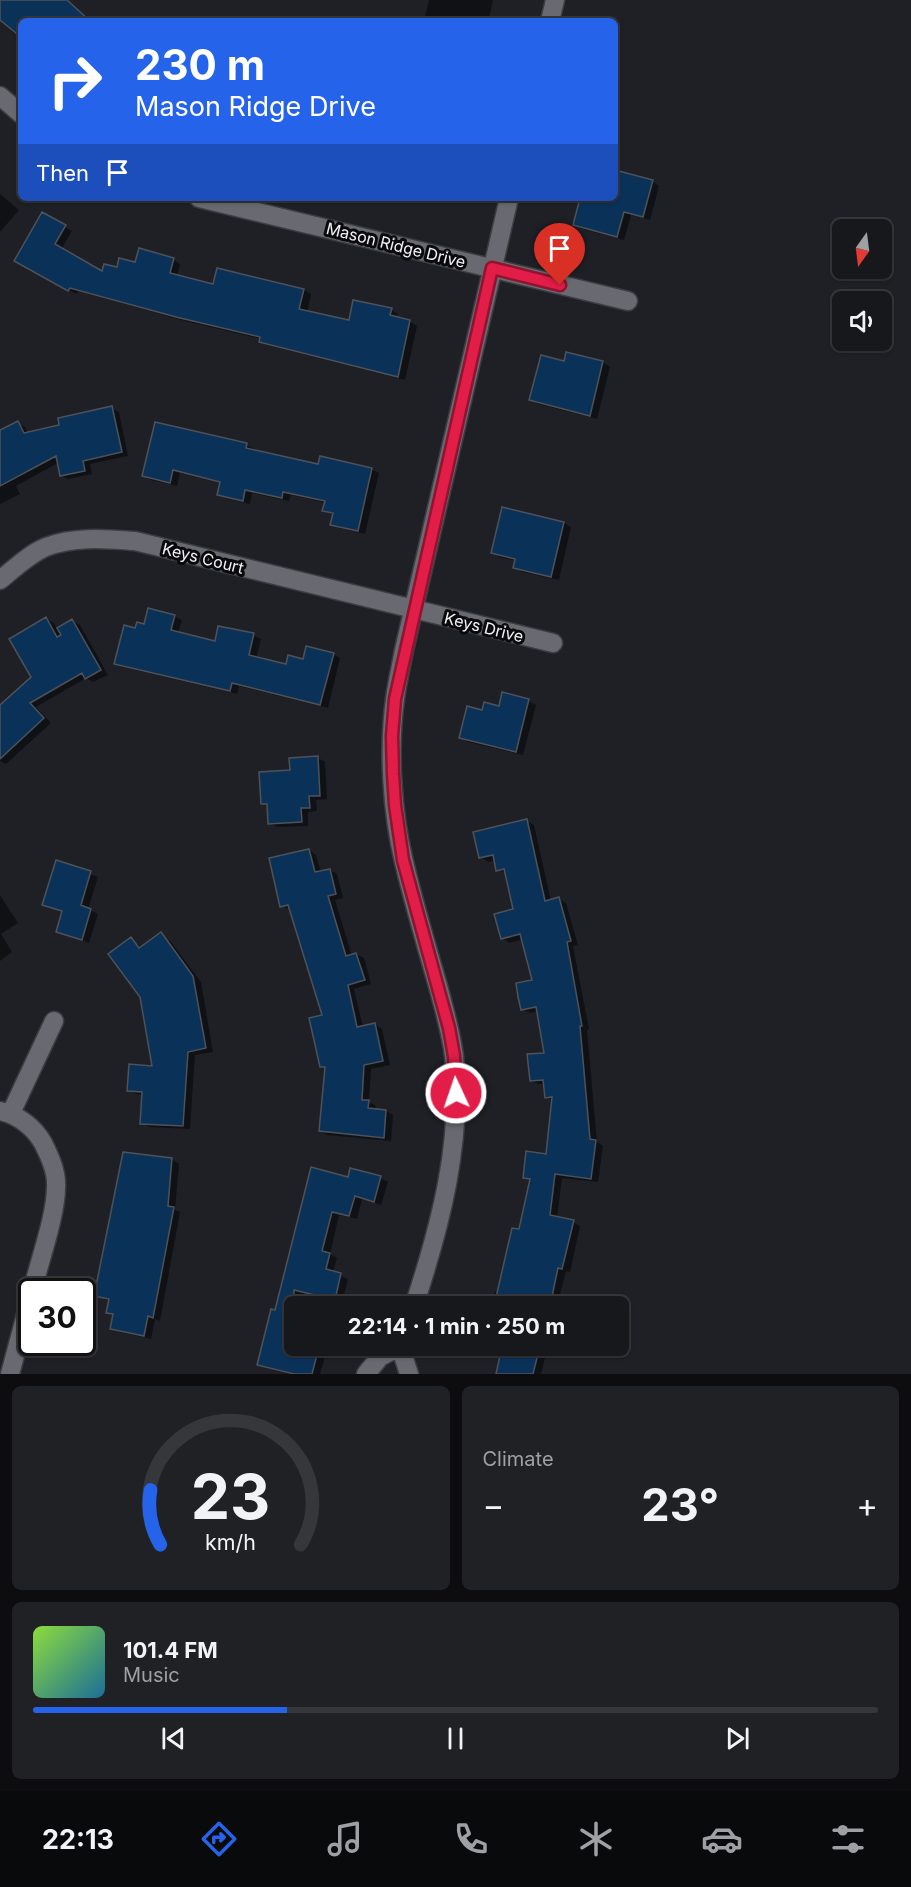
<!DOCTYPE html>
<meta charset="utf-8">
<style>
:root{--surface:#17181c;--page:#202125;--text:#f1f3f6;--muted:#9ea0a3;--line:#36373b;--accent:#2563eb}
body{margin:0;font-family:Inter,sans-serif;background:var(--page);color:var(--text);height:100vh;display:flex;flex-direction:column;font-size:22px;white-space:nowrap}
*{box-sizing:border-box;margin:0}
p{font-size:20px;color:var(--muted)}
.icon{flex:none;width:33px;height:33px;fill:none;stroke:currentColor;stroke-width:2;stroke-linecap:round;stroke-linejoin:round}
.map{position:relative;height:1374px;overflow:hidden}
.drawer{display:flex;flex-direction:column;gap:12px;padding:12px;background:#0d0d0f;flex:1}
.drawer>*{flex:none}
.guide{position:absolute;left:18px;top:18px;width:600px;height:183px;border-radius:9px;box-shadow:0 2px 4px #0004,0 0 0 2px var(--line);background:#2563eb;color:#fff;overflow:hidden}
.needle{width:39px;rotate:194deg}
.tools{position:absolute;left:832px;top:219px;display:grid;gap:12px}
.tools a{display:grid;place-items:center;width:60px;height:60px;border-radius:9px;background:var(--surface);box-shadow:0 2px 4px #0004,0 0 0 2px var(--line);font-size:30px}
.speed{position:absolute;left:18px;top:1278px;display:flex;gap:12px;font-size:30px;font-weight:700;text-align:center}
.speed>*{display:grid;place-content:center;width:78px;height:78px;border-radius:50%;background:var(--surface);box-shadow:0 2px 4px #0004,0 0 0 2px var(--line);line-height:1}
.speed .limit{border:3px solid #111;border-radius:9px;background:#fff;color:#111}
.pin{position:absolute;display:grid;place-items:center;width:51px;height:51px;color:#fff;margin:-62px -26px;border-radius:50% 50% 50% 0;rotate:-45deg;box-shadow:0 0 6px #0007}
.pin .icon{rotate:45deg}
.me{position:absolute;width:66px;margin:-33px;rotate:357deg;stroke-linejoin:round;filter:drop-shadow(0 0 4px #0008)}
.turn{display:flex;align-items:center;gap:21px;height:126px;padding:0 18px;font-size:27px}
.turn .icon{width:78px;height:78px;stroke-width:2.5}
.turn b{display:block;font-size:42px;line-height:51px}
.then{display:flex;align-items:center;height:57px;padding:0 18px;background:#0003;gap:12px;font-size:22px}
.big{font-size:45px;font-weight:700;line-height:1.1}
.drawer .card{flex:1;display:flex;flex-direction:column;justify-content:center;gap:9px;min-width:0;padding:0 21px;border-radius:9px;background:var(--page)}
.drawer .dial{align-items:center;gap:0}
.dial svg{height:156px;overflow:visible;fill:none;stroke:var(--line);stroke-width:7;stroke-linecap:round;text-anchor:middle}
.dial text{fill:var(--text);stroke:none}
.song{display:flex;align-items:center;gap:18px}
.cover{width:72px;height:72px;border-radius:9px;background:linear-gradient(135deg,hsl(90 70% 55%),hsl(200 70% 35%))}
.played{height:6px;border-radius:3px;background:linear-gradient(90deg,var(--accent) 30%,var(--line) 30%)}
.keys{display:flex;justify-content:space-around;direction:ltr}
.heat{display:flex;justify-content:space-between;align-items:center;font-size:33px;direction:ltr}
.drawer .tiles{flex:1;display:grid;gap:12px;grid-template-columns:1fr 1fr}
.card:last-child{grid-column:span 2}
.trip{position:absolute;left:284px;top:1296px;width:345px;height:60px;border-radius:9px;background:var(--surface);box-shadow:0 2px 4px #0004,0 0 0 2px var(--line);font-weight:700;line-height:60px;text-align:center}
.menu{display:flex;height:96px;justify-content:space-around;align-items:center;background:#090a0b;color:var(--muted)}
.menu .icon{width:42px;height:42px}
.menu .current{color:var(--accent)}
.menu b{font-size:27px;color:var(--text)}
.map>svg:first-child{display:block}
.shadow{fill:#0007}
.building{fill:#0a3259;stroke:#4e5258;stroke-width:1.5}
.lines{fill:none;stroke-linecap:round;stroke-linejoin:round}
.minor-casing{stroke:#3c3d42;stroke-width:21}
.minor{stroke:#696a71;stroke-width:18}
.route-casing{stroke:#92132f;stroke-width:15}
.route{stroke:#e11d48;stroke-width:10}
.labels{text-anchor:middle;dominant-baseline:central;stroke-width:6;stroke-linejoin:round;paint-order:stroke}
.street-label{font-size:16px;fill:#f0f0f5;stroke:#0a0a0d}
</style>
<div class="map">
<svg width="911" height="1374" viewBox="0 0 911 1374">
<rect width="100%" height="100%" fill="#1f2026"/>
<path class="shadow" d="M429,0H493L489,18L480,16L479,21H424Z
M615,172L652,181L659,186L650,220L631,215L624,240L582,229L574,225L581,198H615Z
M0,194L19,210L0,232Z
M42,214L72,231L61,250L103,273L136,264L173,259L180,264L177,276L214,286L304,290L311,294L307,313L350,322L391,310L398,314L397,319L409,321L417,326L405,380L268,345L260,341L261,339L185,321L78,291L76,294L16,260Z
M567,353L603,362L610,367L597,419L538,404L531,400L565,363Z
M111,408L119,412L128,456L90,464L92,474L68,479L61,475L58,463L16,486L20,494L0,504V432L18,423L25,427L28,433L61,426Z
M246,445L254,449L253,451L319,466L371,469L379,473L365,534L339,528L332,524L334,515L324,510L326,503L291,495L289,501L252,493L250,504L226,498L219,494L221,483L180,473L177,486L151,480L143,476Z
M503,509L564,523L571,527L559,580L522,572L515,567L516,561L500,557L493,553Z
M174,616L182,620L178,633L216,643L253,635L261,639L256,659L287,666L333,654L340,658L328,708L239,686L237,694L123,667L116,663L136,630Z
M46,619L54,623L57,630L72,621L80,625L108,675L93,682L86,678L36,707L51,723L6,764L0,761V707L33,677Z
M529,701L536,705L523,755L468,742L461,738L484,712Z
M318,758L325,762L327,799L316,800L317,811L308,812V826L277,827L270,823L269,807L262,803L292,772Z
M527,821L534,825L551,901L559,899L566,903L578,945L573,946L589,1029L587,1030L597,1142L603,1146L598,1182L562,1178L557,1218L573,1222L580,1226L570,1272L566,1271L557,1306H491L495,1291L499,1292L521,1231L531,1181L525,1177L547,1155L554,1101L546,1097L545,1084H538L531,1080L545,1054L538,1011L530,1013L522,1009L534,981L523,939L510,943L502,938L515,910L507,874L498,870L495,860L488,862L481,857Z
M309,850L316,855L321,873L330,870L337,874L343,898L335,900L352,956L356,954L364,958L371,984L354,989L363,1027L374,1024L382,1029L390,1065L371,1069L369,1102L376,1106L375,1110L386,1111L393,1115L391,1141L327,1135L320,1131L326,1069L321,1067L323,1016L291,910L282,906Z
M57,862L98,877L88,909L98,914L89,943L57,931L63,912L44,904Z
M0,895L18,923L1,934L12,952L0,961Z
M163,937L171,942L201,982L213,1052L195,1055L190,1129L149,1127L142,1123L143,1095L136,1094L128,1090L154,1068L131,939L142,948Z
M171,1159L179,1164L175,1210L180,1212L160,1321L155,1319L151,1339L119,1332L112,1328L114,1315L108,1312L110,1301L96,1295Z
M349,1178H380L388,1182L381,1205L362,1199L357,1219L339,1215L330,1254L337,1258L333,1272L348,1279L342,1303L316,1296L313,1306H294V1346H312L311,1351L325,1357L320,1374H289L266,1368L259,1364L276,1312Z
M504,1346H548L541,1374H497Z"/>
<path class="building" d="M0,0H67L90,21H21V37L0,20Z
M615,170L653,180L643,217L624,212L617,237L573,225L580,198H615Z
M42,212L66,225L55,244L102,271L104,264L117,267L119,258L135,262L139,248L174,258L170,273L213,284L217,268L304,289L299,309L349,320L353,300L392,308L390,315L410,320L398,377L259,342L260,337L176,317L70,288L68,291L14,261Z
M566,352L603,361L590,416L529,400L541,355L564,361Z
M112,406L122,452L83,461L85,471L60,476L56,456L0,486V430L18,421L24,433L59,425L58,418Z
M155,422L247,443L246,448L318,464L320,456L372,468L358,531L330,525L333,513L322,511L325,501L283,492L282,498L245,490L243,501L217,495L220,482L173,470L170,483L142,476Z
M502,507L564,522L551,577L513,568L515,559L491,553Z
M148,608L175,615L171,630L215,641L218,626L254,633L249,655L286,664L288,655L303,659L306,646L334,653L320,705L232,683L230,691L114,664L124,625L135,628L137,622L144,624Z
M46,617L57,637L61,635L57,628L72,619L101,670L85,679L82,673L30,703L44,718L0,759V705L31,677L9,639Z
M502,692L529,699L516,752L459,738L467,706L482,710L484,702L499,706Z
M318,756L320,796H309L310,808H301L302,822L268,824L267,804H261L259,772L290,770L289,758Z
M527,819L545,901L559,897L571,941L567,942L582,1026H580L590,1139L596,1140L591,1179L555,1174L550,1215L574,1220L562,1269L558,1268L550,1306H494L512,1228L519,1229L530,1179L523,1178L526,1151L546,1154L552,1097L545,1098L543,1080L530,1081L527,1054L544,1053L536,1007L521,1010L518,997L516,983L532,980L520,934L501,939L494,914L513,909L504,869L496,871L493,855L479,858L473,832Z
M309,849L315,872L330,869L336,894L328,896L346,956L356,953L365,980L348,985L357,1027L375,1023L383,1061L364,1065L362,1100H369L368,1108L386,1110L384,1138L319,1131L325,1067H320L309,1018L322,1015L288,905L280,907L269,858Z
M56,860L91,871L81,905L91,909L82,940L56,932L62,911L42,905Z
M161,932L193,976L206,1048L188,1052L183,1126L140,1124L142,1092L127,1091L129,1064L152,1066L140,997L108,954L131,937L139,948Z
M123,1152L172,1158L168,1206L174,1207L153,1318L148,1316L144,1336L110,1329L113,1314L106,1313L109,1299L94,1296Z
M311,1167L348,1177L350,1168L381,1176L374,1202L355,1196L349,1216L332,1212L322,1251L330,1253L326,1269L341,1273L335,1300L294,1290V1346L318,1351L312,1374H294L257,1365L271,1309L275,1310Z
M502,1346H540L533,1374H496Z"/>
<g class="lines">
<g class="minor-casing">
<path id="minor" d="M550,21L555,0
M0,96L21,114
M199,198L628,301
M0,580C14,569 29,554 46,547C74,536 106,539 135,541L553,643
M0,1111C18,1115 34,1127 43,1143C50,1157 57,1172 56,1187C56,1216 39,1262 32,1292
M11,1113L54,1021
M414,1306C440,1227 463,1141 454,1056C451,1032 444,1009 438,986C426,945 414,904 404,862C392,813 388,750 395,699C397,683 401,666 404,650L509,198
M400,1346L409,1374
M10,1374L32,1292
M366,1374L380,1357L400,1346"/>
</g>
<use href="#minor" class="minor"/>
</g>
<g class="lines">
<g class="route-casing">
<path id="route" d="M456,1093L454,1056L449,1028L403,860L395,805L393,774L392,736L395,699L492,268L560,285"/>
</g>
<use href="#route" class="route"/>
</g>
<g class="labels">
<g class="street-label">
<text transform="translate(396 245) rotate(14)">Mason Ridge Drive</text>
<text transform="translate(203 558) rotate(14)">Keys Court</text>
<text transform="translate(484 627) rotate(14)">Keys Drive</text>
</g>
</g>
</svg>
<div class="tools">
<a><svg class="needle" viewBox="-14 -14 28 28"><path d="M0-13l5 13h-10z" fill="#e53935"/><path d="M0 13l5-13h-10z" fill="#9ea0a3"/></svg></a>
<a><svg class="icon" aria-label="sound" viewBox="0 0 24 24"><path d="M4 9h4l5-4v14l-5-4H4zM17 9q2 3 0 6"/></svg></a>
</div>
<div class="speed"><div class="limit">30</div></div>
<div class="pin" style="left:560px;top:285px;background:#d93025"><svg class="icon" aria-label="arrive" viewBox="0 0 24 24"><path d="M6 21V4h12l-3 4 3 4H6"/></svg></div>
<svg class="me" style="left:456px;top:1093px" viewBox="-20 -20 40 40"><circle r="17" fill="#e11d48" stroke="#fff" stroke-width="3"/><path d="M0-11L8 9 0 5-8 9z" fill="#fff"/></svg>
<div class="trip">22:14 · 1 min · 250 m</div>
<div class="guide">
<div class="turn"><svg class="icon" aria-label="right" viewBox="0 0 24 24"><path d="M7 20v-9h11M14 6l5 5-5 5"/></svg><div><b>230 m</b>Mason Ridge Drive</div></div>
<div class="then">Then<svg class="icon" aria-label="arrive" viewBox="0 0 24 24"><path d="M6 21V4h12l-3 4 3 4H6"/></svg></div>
</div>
</div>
<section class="drawer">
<div class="tiles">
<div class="card dial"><svg viewBox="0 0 100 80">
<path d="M14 69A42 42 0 1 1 86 69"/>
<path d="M14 69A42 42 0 0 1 9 41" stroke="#2563eb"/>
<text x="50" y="56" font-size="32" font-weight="700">23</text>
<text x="50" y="72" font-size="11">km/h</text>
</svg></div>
<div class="card"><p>Climate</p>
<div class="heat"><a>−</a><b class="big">23°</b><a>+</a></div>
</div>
<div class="card">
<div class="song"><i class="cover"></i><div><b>101.4 FM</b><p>Music</p></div></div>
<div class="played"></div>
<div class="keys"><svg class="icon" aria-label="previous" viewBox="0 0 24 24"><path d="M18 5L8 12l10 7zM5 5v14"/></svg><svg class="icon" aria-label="pause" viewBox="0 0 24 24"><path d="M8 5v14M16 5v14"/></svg><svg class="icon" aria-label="next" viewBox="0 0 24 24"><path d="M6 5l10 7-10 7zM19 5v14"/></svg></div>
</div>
</div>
</section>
<nav class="menu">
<b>22:13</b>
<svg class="icon current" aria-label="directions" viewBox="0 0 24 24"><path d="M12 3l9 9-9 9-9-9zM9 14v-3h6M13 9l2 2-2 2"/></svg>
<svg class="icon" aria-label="music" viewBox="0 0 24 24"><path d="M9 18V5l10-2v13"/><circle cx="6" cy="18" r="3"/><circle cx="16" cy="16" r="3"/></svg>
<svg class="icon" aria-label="phone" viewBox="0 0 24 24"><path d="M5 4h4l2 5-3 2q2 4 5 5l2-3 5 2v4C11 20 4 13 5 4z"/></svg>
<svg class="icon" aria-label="climate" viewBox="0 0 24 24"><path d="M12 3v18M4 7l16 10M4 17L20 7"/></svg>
<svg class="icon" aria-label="car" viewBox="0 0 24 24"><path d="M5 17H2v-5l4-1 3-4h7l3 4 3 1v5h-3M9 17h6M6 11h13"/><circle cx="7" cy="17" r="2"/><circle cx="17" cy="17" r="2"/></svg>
<svg class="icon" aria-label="filters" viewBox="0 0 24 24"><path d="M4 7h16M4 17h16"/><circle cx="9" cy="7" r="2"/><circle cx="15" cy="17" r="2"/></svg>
</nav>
